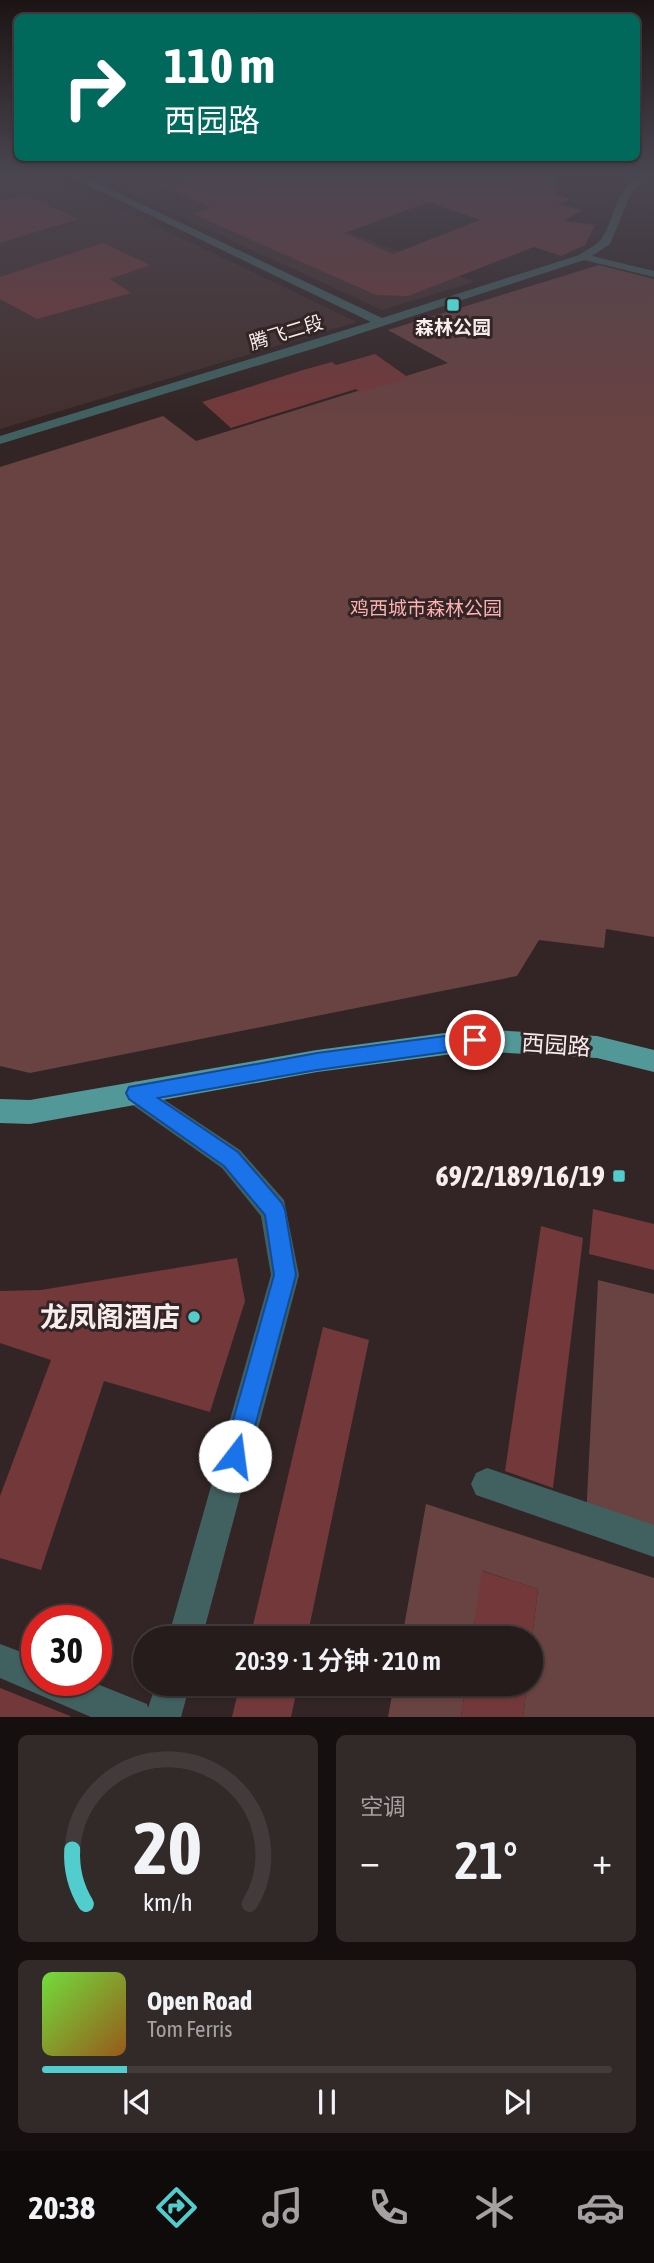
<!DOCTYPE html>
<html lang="zh">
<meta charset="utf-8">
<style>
:root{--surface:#261c1c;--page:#322929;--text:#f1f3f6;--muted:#a4a1a3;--line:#423a3b;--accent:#52cdcd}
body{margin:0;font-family:"Asap Condensed","Noto Sans SC",sans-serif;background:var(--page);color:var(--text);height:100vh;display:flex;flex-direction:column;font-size:26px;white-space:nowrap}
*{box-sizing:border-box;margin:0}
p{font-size:23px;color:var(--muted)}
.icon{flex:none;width:38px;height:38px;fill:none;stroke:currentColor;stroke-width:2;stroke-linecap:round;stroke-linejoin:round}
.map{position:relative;height:1717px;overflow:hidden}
.drawer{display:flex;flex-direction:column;gap:18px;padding:18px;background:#150f0f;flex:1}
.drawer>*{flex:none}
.guide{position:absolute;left:14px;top:14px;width:626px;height:147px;border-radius:10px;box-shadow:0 2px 5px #0004,0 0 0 2px var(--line);background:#00695c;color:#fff;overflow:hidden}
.speed{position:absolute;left:21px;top:1605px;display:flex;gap:14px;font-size:35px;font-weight:700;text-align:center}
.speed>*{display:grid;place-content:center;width:91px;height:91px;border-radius:50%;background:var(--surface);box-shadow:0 2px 5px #0004,0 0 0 2px var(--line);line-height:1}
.speed .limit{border:10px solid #d22;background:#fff;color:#111}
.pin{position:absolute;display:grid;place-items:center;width:60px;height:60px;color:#fff;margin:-30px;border:4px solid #fff;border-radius:50%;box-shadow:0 2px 7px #0007}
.me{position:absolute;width:77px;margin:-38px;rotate:15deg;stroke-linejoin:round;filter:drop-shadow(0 0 5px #0008)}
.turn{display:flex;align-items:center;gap:24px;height:147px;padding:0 35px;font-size:32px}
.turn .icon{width:91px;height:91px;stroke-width:2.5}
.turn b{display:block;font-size:49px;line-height:60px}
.big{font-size:52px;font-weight:600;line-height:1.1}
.drawer .tile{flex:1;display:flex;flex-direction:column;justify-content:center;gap:10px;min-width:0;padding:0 24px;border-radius:10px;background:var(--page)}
.drawer .dial{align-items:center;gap:0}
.dial svg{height:182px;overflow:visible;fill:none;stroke:var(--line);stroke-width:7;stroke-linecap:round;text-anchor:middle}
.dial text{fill:var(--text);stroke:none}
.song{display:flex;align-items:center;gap:21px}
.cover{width:84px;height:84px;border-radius:10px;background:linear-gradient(135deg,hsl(100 70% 55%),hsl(30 70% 35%))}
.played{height:7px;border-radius:4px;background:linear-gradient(90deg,var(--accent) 15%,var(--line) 15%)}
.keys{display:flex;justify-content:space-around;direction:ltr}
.heat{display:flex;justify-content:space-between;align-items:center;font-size:38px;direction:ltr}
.drawer .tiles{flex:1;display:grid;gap:18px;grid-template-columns:1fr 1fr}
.tile:last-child{grid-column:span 2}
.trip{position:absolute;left:133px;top:1626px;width:410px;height:70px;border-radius:35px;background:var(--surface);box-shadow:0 2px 5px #0004,0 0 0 2px var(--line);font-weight:600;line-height:70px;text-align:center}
.menu{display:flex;height:112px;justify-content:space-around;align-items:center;background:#0f0b0b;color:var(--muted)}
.menu .icon{width:49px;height:49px}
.menu .selected{color:var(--accent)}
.menu b{font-size:32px;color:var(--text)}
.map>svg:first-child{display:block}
.built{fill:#432f2e}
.green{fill:#694242}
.building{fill:#73393a;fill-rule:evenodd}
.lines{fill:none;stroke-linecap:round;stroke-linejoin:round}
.minor{fill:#416161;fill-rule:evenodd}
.major{fill:#539898;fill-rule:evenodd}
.route{fill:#1a73e8;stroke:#114b97;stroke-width:2}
.poi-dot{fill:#52cdcd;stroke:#332525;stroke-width:2.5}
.labels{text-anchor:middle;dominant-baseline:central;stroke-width:6;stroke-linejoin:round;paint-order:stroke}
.far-poi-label{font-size:19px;font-weight:bold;fill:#f6edec;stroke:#332525}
.far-street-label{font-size:19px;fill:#f6edec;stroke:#332525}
.far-park-label{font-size:19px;fill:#fdb0b0;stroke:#332525}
.street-label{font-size:23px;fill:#f6edec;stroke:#332525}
.near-poi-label{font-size:28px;font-weight:bold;fill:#f6edec;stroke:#332525;text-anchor:end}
</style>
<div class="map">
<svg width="654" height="1717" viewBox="0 0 654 1717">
<rect width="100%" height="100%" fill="#332525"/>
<path class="built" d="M0,175H50L357,322L0,429Z
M90,175H297L249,191L474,282L382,310Z"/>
<path class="green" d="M599,265L654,279V937L606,929L604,948L539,940L517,976L30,1073L0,1066V467L163,416L196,441L448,363L388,330Z
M598,1280L654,1294V1541L586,1518Z
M426,1504L654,1578V1717H523L527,1684H530V1654L538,1589L483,1571L472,1638H402Z
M394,1684H466L461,1717H388Z"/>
<path class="building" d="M192,175H555L558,192L554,193L571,199L558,204L583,210L564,221L595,225L585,245L561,256L534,247L408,296L376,295L193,214L212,208L159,185ZM429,202L480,220L393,254L345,233Z
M25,194L78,219L0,243V201Z
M103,243L150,265L110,279L131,293L37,319L0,299V277Z
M375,354L409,378L360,392L356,389L231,428L202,402L303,370L332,362L336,365Z
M593,1209L654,1224V1270L589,1254Z
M541,1226L583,1238L553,1488L505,1471Z
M237,1258L245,1301L210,1412L104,1381L41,1570L0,1558V1496L51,1360L0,1343V1291L41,1290Z
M323,1327L369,1340L307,1638H250Z
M482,1571L538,1589L532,1638H472Z
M240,1684H298L291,1717H232Z
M466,1684H527L523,1717H461Z
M0,1688L70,1716V1717H0Z"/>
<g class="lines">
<path class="minor" d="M67,175H80L382,318L579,255C586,250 598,245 602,238C617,216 617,175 652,175L632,191L610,244L592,256L654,271V277L584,260L322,346L0,444V436L371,322Z
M136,1081L240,1150L284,1200L299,1275L202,1638H168L271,1275L261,1216L222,1168L127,1101L123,1093L127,1085Z
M487,1468L654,1525V1557L476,1495L471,1484L476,1473Z
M0,1644L37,1658V1680H87L147,1704L148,1708L156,1684H190L181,1717H91L0,1678Z"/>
<path class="major" d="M475,1029L597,1036L654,1050V1072L597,1058L475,1051L317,1072L30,1124L0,1123V1099L30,1100L317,1050Z"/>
</g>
<linearGradient id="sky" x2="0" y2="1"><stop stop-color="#1c1414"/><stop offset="0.42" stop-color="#4a4651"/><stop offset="1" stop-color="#4a4651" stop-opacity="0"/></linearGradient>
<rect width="654" height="416" fill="url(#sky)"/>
<path class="route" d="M475,1032L482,1034L485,1040L482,1046L475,1048L317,1070L158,1098L238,1152L282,1203L285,1210L296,1275L247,1456L244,1465L235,1468L227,1465L223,1456L274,1275L265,1215L224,1166L129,1099L126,1093L129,1087L317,1053Z"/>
<g class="poi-dot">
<rect x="446" y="298" width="14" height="14" rx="3.5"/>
<rect x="612" y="1169" width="14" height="14" rx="3.5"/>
<circle cx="194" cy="1317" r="7"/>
</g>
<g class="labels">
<g class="far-poi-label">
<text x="453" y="327">森林公园</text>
</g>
<g class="far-street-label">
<text transform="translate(286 332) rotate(-17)">腾飞二段</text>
</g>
<g class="far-park-label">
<text x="426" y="608">鸡西城市森林公园</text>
</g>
<g class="street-label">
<text transform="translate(556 1045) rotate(4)">西园路</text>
</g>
<g class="near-poi-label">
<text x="605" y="1176">69/2/189/16/19</text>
<text x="180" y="1317">龙凤阁酒店</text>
</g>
</g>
</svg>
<div class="speed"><div class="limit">30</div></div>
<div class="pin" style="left:475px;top:1040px;background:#d93025"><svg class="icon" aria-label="arrive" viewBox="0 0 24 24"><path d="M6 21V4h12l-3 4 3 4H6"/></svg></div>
<svg class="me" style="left:235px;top:1456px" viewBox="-20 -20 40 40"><circle r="19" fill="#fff"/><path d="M0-13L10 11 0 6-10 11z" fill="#1a73e8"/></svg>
<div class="trip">20:39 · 1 分钟 · 210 m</div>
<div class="guide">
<div class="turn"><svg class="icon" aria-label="right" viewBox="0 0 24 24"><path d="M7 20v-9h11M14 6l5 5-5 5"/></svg><div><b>110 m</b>西园路</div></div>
</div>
</div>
<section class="drawer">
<div class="tiles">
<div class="tile dial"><svg viewBox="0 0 100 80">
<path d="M14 69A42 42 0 1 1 86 69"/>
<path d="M14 69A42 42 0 0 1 8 45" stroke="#52cdcd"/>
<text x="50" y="56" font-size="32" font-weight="700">20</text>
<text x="50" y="72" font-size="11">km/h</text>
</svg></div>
<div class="tile"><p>空调</p>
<div class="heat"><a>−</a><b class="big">21°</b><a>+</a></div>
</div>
<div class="tile">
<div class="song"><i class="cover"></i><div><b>Open Road</b><p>Tom Ferris</p></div></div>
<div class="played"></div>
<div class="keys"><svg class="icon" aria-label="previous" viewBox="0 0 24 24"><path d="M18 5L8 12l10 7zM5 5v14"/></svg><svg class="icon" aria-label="pause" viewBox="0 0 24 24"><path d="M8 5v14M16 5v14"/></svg><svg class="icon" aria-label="next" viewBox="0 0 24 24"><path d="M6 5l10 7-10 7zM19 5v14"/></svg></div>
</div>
</div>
</section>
<nav class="menu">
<b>20:38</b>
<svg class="icon selected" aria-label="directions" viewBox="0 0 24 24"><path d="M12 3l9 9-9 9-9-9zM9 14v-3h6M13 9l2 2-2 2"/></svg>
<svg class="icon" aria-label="music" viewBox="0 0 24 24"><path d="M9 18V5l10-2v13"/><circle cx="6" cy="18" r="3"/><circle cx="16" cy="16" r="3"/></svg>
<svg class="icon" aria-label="phone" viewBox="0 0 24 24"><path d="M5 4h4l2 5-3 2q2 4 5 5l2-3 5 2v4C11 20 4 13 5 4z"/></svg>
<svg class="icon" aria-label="climate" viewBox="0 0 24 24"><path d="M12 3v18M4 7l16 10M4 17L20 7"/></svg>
<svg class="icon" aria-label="car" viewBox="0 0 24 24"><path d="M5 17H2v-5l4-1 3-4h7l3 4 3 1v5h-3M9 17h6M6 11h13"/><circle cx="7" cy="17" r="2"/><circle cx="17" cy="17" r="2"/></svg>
</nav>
